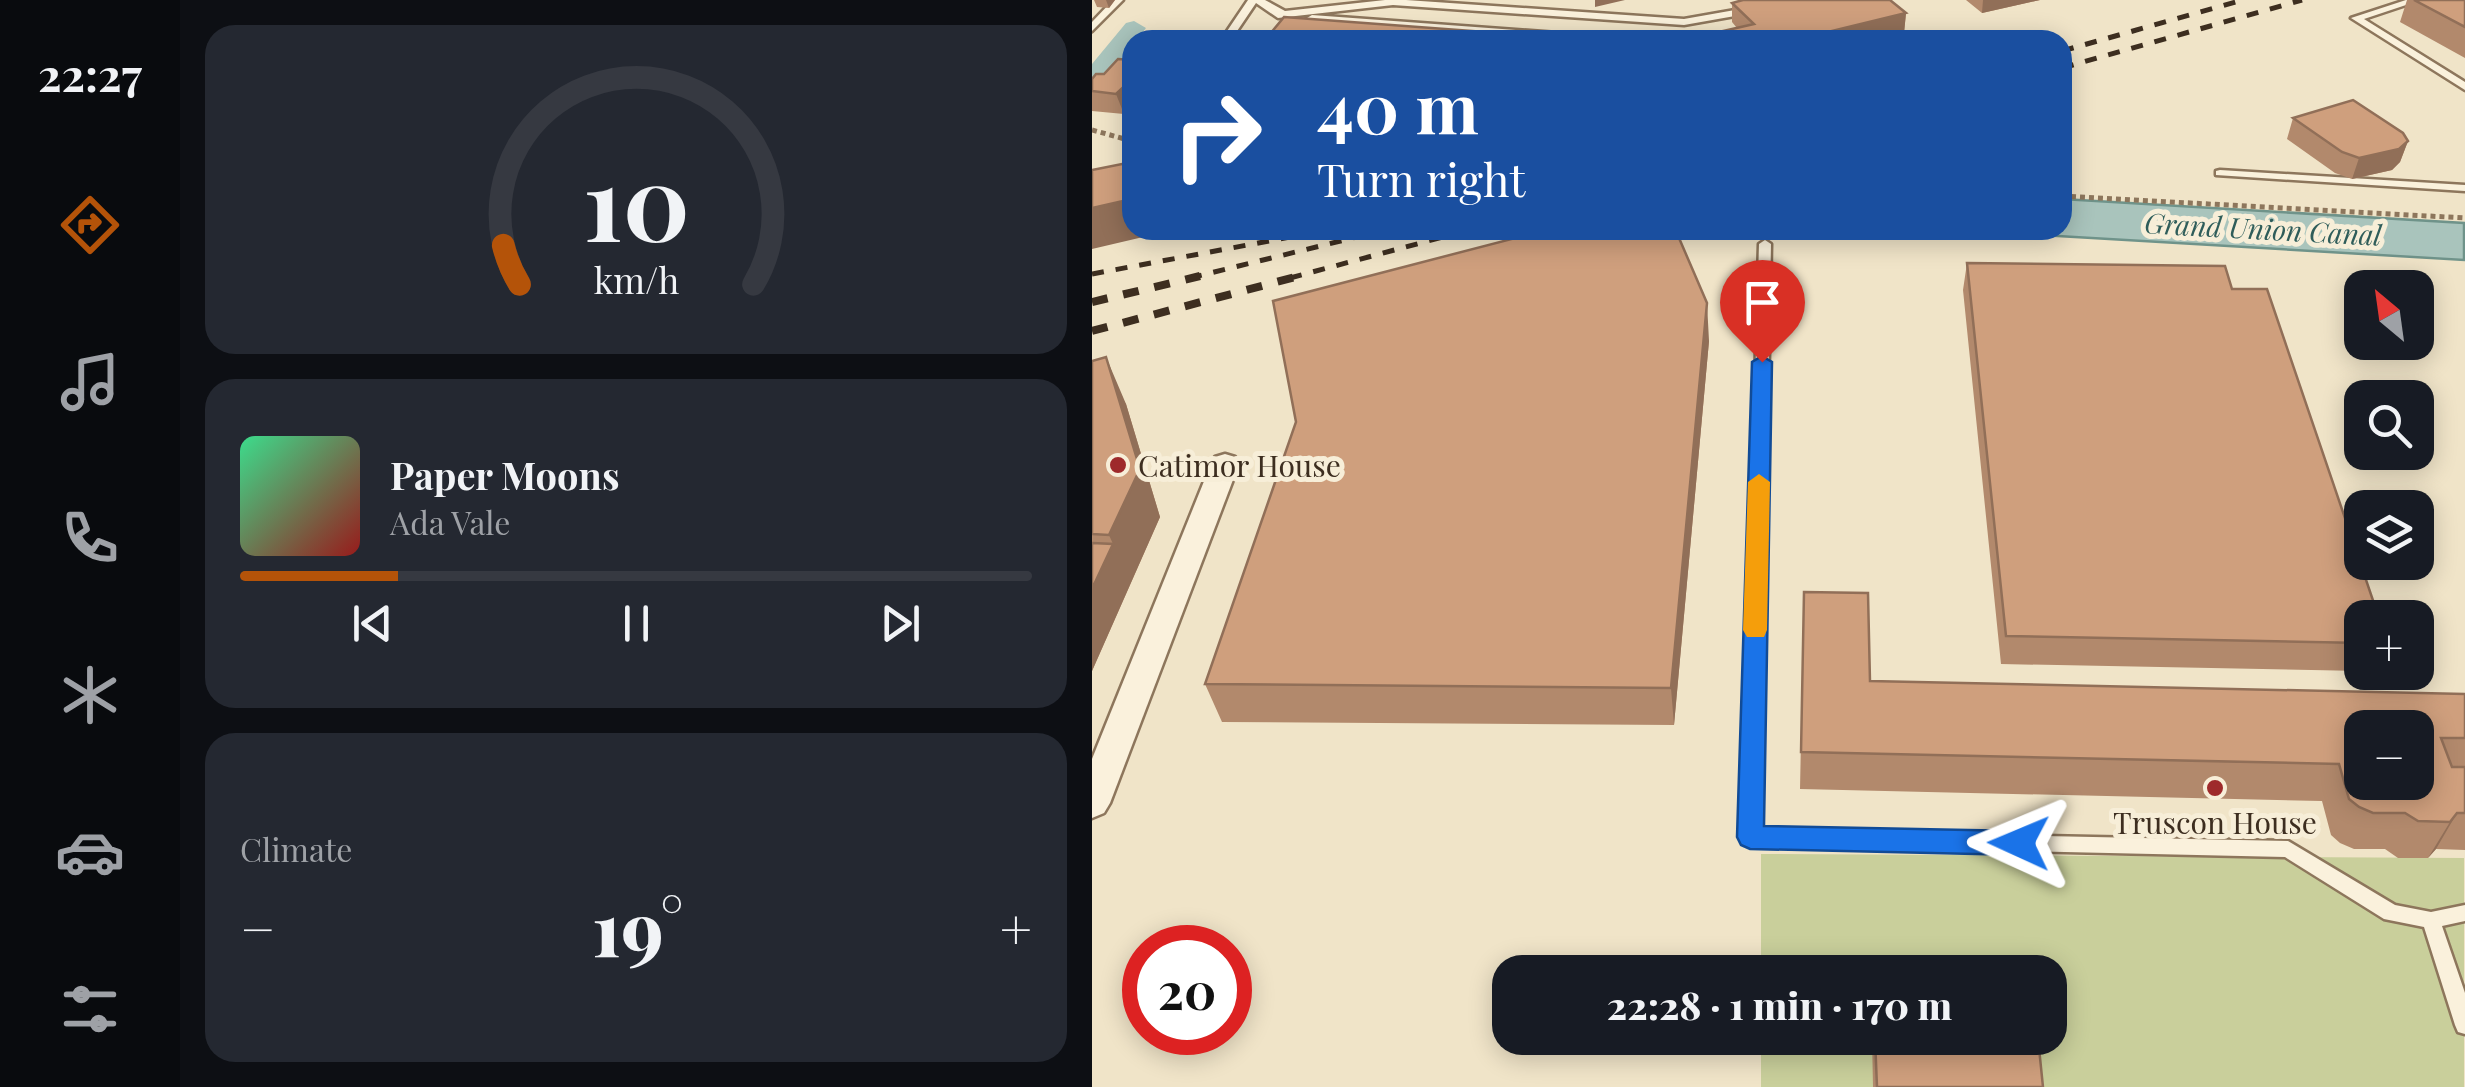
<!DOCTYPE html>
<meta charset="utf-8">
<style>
:root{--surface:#171b24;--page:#242831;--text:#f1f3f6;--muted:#9ea1a6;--line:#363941;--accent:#b45309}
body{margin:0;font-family:"Playfair Display",serif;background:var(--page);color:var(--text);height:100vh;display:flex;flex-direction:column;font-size:38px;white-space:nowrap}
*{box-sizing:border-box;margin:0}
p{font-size:32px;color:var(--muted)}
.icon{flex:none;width:55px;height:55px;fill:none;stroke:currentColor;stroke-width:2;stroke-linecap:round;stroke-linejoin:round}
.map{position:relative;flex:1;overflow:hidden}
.side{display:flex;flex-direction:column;gap:25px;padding:25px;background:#0d0f14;width:912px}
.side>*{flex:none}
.banner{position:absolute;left:30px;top:30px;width:950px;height:210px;border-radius:30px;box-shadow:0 5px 25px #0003;background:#1a4fa0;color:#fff;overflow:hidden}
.needle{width:65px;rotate:331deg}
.buttons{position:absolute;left:1252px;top:270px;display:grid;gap:20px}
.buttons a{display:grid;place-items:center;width:90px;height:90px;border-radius:20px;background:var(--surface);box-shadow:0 5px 25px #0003;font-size:50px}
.speed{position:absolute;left:30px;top:925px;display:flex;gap:20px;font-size:50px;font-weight:700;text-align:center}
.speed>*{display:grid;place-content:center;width:130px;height:130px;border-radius:50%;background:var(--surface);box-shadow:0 5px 25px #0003;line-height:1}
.speed .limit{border:15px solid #d22;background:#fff;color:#111}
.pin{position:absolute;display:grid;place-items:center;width:85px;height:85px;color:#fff;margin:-102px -42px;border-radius:50% 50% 50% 0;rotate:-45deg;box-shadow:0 0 10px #0007}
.pin .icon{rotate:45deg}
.me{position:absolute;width:110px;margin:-55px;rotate:271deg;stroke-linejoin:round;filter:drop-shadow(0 0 8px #0008)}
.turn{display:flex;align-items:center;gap:35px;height:210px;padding:0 30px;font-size:45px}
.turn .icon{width:130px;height:130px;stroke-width:2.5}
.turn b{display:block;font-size:70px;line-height:85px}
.big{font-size:75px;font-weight:800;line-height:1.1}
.side .card{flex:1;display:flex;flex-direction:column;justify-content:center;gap:15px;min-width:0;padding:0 35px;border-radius:30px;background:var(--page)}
.side .dial{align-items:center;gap:0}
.dial svg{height:260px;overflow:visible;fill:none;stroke:var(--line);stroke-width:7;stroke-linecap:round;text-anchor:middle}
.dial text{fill:var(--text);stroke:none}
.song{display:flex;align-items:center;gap:30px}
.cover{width:120px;height:120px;border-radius:15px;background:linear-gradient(135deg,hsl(150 70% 55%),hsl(0 70% 35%))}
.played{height:10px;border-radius:5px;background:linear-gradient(90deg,var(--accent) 20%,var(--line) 20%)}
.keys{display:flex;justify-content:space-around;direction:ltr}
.heat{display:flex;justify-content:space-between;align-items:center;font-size:55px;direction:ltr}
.trip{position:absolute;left:400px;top:955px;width:575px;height:100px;border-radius:30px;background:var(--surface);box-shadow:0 5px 25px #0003;font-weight:800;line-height:100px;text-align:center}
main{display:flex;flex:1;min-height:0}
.tabs{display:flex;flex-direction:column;width:180px;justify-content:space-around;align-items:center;background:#090b0e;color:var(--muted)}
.tabs .icon{width:70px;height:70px}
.tabs .on{color:var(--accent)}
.tabs b{font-size:45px;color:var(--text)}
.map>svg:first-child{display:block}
.green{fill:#c9cf9b}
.water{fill:#a9c4bc;stroke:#6f938a;stroke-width:2.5}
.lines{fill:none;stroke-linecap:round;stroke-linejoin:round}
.canal{fill:#a9c4bc;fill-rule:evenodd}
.lane-casing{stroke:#8d765c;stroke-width:5}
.street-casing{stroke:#8d765c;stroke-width:5}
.path{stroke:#8d765c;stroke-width:5;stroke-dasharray:5 4;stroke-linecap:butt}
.lane{fill:#faf1dc;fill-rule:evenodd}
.street{fill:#faf1dc;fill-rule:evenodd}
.rail-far1{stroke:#3d2e20;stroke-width:5;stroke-dasharray:12 12;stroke-linecap:butt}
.rail{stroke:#3d2e20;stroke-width:8;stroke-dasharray:16 16;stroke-linecap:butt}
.wall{fill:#b2896c}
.shaded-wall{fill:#916f58}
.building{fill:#cf9f7d;stroke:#916f58;stroke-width:2.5;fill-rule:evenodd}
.route{fill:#1a73e8;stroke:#114b97;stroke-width:2.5}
.slow{fill:#f59e0b}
.poi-dot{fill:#9e2a2b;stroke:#f7eed8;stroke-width:4}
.labels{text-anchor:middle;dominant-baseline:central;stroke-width:10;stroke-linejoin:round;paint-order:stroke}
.far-water-label{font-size:28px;font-style:italic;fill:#2f5d5a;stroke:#f7eed8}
.poi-label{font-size:30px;fill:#3d2e20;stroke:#f7eed8;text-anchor:start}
</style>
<main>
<nav class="tabs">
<b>22:27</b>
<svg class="icon on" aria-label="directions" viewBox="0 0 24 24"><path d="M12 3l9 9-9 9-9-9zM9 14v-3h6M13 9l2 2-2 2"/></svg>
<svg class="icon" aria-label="music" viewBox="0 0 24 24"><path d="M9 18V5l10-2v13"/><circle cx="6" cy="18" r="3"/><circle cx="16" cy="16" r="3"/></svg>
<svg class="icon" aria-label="phone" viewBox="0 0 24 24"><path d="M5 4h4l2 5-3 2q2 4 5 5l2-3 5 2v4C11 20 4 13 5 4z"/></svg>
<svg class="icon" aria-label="climate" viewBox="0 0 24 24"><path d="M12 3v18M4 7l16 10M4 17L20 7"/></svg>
<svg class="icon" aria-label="car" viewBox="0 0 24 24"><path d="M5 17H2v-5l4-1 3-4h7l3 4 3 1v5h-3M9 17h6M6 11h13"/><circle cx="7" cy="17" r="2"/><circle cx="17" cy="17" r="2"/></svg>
<svg class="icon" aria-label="filters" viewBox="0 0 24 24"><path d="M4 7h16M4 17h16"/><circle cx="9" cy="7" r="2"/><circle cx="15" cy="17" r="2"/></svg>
</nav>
<section class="side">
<div class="card dial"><svg viewBox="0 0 100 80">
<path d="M14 69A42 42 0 1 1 86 69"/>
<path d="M14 69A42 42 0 0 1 9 57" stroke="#b45309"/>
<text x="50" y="56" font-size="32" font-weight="700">10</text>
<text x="50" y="72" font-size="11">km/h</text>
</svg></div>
<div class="card">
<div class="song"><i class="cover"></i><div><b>Paper Moons</b><p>Ada Vale</p></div></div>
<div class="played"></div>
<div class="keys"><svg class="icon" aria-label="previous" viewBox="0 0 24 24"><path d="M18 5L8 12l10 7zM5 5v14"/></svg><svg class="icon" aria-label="pause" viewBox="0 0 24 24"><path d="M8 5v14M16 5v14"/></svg><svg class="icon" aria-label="next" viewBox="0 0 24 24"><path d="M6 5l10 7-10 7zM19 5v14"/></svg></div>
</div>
<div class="card"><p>Climate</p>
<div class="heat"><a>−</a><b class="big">19°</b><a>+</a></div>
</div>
</section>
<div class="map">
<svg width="1373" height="1087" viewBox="0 0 1373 1087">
<rect width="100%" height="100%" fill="#f0e4c8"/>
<path class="green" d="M669,854L1372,858V1087H669V1038H958V972H669Z"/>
<path class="water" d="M970,199L1372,223V260L864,230H970Z"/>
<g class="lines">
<path class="canal" d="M42,21L54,28L45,40H40V46L9,85L0,87V64L34,23Z"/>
<g class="lane-casing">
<path id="lane" d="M21,0H31L0,31V22Z
M156,0H173L193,11L293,0H314L592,19L660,7L665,10L660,13L592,25L301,5L186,18L164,3L139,40H129Z
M1314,0H1329L1272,19L1373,82V90L1259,18Z
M220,15L520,37L525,40H479L217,20L215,18Z
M1128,170L1373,185V191L1124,175V171Z
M673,240L679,244L668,830L1196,841L1303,905L1339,912L1373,905V921L1350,926L1373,993V1034L1366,1032L1363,1025L1332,927L1292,919L1193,857L659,845L653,842L650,837L667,244Z"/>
</g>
<g class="street-casing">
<path id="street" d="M133,454L143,457L147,464L18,803L12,813L0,818V759L119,464L123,457Z"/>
</g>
<path class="path" d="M0,130L40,141
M970,196L1373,218"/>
<use href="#lane" class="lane"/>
<use href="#street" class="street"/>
<path class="rail-far1" d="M970,51L1151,0
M970,68L1210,0
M0,274L236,230
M98,278L293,230
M198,278L377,230"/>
<path class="rail" d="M0,302L108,276
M0,331L207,276"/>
</g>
<path class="wall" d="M2,0H23L17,8L5,7Z
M874,0H948L890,13Z
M1315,0H1373V58L1308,22Z
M640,3L814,13L812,33L783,40H618V34L645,28L640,22Z
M40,60V117H37L35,111L32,114L0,111V79Z
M1201,118L1316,141L1308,162L1300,170L1260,179L1243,173L1195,139Z
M875,263L1140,289L1270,618V671L909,664L871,290Z
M617,341L582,725L130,722L113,684L204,422Z
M0,361L34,404L68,517L0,671Z
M712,592L778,681L1373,694V850L1344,849L1336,858H1306L1293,849H1262L1248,843L1239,835L1230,801L708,789Z
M780,1038H946L951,1087H781Z"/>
<path class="shaded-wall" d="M14,0H23L17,8Z
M503,0H533L503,7Z
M891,0H948L890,13Z
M814,13L812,33L783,40H703Z
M40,79V97L30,96L35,111L32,114L24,94Z
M1316,141L1308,162L1300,170L1260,179L1267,158Z
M40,199V230H81L0,249V208Z
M615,303L617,341L582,725L579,688Z
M14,357L34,404L68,517L0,671V589L21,544L17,535Z
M1365,813L1344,849L1336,858L1358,822Z"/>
<path class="building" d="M651,0H798L814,13L703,40H624L618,34L662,24L640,3Z
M1322,0H1373V27Z
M192,17L503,40H173Z
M26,59L40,60V79L24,94L0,91V79L4,74H12Z
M40,85V97L30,96Z
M1261,100L1311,133L1316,141L1307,149L1267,158L1250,152L1201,118Z
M40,162V199L0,208V170Z
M454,230L584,231L615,303L579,688L113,684L204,422L181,301Z
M875,263L1133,266L1140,289H1175L1287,618H1270V643L914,636Z
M14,357L48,469L17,535L0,534V361Z
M0,543L21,544L0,589Z
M712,592L776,593L778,681L1373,694V738H1349L1360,767H1373V813H1365L1358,822L1326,821L1313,813H1281L1267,807L1257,799L1247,764L709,752ZM1270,728H1325V782H1270Z
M783,1038H946L951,1087H785Z"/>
<path class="route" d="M670,356L680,362L672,826L927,831L937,835L941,843L937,851L927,855L658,849L649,845L645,837L660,362Z"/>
<path class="slow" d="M667,474L678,482L675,630L672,637H655L651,630L656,482Z"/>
<g class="poi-dot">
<circle cx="26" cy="465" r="10"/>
<circle cx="1123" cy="788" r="10"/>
</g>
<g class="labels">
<g class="far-water-label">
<text transform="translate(1171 228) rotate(3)">Grand Union Canal</text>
</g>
<g class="poi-label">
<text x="46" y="465">Catimor House</text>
<text x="1123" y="822" text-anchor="middle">Truscon House</text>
</g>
</g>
</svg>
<div class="buttons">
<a><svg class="needle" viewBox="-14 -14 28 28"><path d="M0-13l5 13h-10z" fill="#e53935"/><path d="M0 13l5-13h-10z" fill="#9ea1a6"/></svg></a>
<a><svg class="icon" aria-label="search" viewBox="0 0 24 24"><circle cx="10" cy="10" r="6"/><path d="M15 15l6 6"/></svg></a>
<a><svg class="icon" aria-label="layers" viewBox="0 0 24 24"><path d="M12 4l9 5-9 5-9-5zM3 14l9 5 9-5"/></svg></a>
<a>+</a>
<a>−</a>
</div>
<div class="speed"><div class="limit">20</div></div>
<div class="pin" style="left:670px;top:362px;background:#d93025"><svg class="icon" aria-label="arrive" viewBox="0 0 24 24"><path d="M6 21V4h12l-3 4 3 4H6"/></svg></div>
<svg class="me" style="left:927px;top:843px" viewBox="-20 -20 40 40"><path d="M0-17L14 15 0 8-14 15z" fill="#1a73e8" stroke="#fff" stroke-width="4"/></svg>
<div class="trip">22:28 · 1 min · 170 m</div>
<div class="banner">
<div class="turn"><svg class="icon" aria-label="right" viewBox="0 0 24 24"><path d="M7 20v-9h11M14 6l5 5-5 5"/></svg><div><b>40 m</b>Turn right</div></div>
</div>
</div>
</main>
